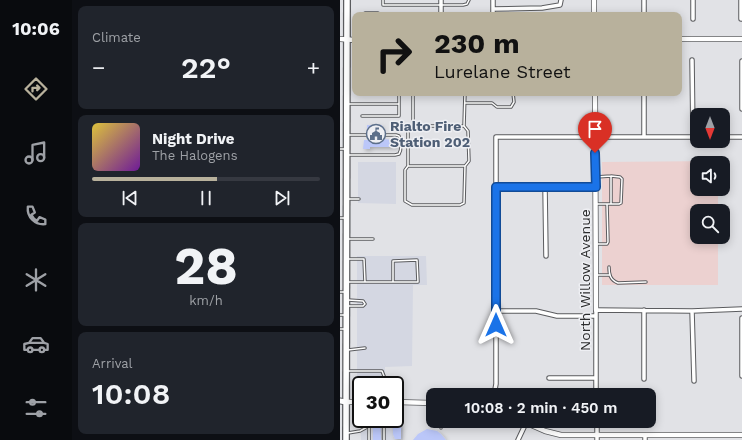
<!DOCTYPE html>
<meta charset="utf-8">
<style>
:root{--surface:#171b24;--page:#20242c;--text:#f1f3f6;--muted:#9ea1a6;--line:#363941;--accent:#b8b19c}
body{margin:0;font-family:"Work Sans",sans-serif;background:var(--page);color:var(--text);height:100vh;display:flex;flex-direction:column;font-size:15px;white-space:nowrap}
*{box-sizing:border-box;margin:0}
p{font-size:13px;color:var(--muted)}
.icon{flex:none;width:22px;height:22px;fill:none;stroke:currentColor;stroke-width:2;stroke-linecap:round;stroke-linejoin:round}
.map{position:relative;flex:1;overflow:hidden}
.details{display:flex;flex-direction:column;gap:6px;padding:6px;background:#0d0f14;width:268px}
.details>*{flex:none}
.top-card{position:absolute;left:12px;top:12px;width:330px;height:84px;border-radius:8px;box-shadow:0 2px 10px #0003;background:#b8b19c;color:#111;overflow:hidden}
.needle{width:26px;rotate:180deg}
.controls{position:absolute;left:350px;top:108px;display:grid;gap:8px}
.controls a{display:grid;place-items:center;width:40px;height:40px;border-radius:8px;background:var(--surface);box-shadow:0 2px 10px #0003;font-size:20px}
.speed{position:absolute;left:12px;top:376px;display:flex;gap:8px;font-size:20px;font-weight:700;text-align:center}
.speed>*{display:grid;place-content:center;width:52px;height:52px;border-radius:50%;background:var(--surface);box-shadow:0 2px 10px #0003;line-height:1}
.speed .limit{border:2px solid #111;border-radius:6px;background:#fff;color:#111}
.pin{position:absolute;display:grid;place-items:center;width:34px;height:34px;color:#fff;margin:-41px -17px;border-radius:50% 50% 50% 0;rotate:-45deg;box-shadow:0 0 4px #0007}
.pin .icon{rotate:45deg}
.me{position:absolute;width:44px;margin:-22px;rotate:0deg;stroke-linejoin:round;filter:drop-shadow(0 0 3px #0008)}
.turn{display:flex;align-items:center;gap:14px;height:84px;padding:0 16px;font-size:18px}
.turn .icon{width:52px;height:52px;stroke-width:2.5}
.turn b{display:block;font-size:28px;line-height:34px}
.big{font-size:30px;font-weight:600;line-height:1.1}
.details .widget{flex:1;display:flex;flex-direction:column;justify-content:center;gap:6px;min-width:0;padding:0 14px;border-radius:8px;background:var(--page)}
.details .dial{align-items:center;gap:0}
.dial b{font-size:52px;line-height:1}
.song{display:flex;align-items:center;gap:12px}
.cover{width:48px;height:48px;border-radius:6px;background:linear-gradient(135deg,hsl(50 70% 55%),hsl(280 70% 35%))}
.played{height:4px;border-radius:2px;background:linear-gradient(90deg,var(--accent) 55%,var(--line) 55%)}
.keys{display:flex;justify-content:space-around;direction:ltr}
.heat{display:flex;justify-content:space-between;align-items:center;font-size:22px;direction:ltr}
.trip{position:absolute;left:86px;top:388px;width:230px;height:40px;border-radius:8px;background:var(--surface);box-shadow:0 2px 10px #0003;font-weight:600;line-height:40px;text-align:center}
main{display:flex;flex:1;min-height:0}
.menu{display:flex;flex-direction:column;width:72px;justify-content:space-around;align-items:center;background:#090b0e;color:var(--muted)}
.menu .icon{width:28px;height:28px}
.menu .on{color:var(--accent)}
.menu b{font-size:18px;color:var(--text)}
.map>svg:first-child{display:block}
.built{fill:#d4d7e2}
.education{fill:#ecd1d0}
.building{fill:#bbc7f9;filter:url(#shadow)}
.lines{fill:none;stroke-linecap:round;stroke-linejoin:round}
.service-casing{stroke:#5b5c5f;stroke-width:3.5}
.minor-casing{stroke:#5b5c5f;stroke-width:5.5}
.tertiary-casing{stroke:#5b5c5f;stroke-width:6}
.secondary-casing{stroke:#5b5c5f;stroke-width:7}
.primary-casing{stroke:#5b5c5f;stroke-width:8}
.service{stroke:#fff;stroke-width:1.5}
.minor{stroke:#fff;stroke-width:3.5}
.tertiary{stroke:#fff;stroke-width:4.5}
.secondary{stroke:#fff;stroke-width:5}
.primary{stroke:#fff;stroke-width:5.5}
.route-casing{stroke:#114b97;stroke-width:10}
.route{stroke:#1a73e8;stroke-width:7}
.labels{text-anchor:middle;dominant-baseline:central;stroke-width:3;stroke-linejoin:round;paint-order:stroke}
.service-label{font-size:14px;font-weight:bold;fill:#4e5e75;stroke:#eeeff3;text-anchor:start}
.street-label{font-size:14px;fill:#2c2d2e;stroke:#eeeff3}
</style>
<main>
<nav class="menu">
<b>10:06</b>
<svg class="icon on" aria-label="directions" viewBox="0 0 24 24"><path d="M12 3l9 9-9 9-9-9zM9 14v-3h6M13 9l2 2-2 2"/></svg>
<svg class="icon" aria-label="music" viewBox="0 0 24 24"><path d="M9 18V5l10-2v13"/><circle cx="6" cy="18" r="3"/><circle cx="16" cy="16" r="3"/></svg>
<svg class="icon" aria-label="phone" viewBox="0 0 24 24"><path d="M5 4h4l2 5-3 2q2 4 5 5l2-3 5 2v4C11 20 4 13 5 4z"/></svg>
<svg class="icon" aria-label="climate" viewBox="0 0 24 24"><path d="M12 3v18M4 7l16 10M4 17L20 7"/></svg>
<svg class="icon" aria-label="car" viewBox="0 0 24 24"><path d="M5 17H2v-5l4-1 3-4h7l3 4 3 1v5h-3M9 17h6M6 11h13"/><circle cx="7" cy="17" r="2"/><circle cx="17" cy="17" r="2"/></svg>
<svg class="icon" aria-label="filters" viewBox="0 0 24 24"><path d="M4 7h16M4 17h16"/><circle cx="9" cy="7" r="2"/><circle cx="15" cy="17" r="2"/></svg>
</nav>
<section class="details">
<div class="widget"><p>Climate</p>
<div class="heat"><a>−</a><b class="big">22°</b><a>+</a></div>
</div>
<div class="widget">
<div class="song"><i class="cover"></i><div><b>Night Drive</b><p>The Halogens</p></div></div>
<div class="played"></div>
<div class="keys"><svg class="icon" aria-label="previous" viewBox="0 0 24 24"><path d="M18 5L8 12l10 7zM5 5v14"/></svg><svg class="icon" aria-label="pause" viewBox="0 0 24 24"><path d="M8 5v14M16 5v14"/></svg><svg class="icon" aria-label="next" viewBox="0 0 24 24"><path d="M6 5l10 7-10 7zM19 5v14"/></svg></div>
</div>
<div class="widget dial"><b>28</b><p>km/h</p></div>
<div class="widget"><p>Arrival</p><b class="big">10:08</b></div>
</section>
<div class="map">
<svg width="402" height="440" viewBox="0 0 402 440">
<defs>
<filter id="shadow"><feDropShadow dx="2" dy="2" stdDeviation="2" flood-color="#0004"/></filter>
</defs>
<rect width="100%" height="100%" fill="#e1e2e6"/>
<path class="built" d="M18,162H56V204L18,203Z
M17,256H86L87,285H73L72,366L45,367V385H21V396L17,393Z
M55,408L63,409V440H21L20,412L21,411V419H55Z"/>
<path class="education" d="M378,161V163H357V189H378V211H357V237H378V285H262V162Z"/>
<path class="building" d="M27,125H42V133H30V129H27Z
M30,137H42V139L55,140L57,147H30V149H23L24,140H30Z
M33,419H40L41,440H33Z
M53,423H61V439H55L53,434Z
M87,429L97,431L101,434L106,440H73L78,434Z"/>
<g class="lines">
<g class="service-casing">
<path id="service" d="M43,0V5H123L127,4L129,0
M25,13H38V15
M125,103H152L157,107H171L174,102L173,93
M8,104H59V93
M22,116H59V104
M73,126H124
M0,149H5
M8,155H55L59,154C62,149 61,142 59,136L56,135H9
M68,166V130L73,126V93
M125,166H68L65,170V201L72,205H120L124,203L125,166L129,161L128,131L124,126L125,93
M9,199H19
M256,204H271V176L256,177
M271,204H279L281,203L282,179L280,177L271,176
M0,218H5
M9,239H33
M258,244H267L268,242L267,204
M7,259H24L25,282
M269,267C269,274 270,280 278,283L306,282
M258,275H269
M9,282H78L77,260L53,261V282
M0,292H5
M8,300L23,301L25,304
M8,306H23L25,304
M0,315H5
M0,329H5
M8,350L25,348
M8,371H42L44,376V385
M55,415L60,414V403
M44,419V440
M101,428V421
M8,433L20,431L29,426
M29,440V419"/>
</g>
<g class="minor-casing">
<path id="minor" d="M101,0V15
M153,0V15
M304,0V15
M353,0V19
M401,0V19
M153,9L202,8L220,5L221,0
M352,60L353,137
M402,61V109
M304,93V137
M383,137H402
M156,187H256
M205,187L206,256
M304,310V379
M156,311H196L217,316H256
M352,311L354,381
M402,318V376
M209,378H256
M154,395L156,384V137H357
M256,395V310L352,311L402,309
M257,421V440
M305,436V440
M178,440L186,423"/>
</g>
<g class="tertiary-casing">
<path id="tertiary" d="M254,0V15
M0,39L15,40
M339,39H402
M255,93L256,310
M6,402H21
M55,402L93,403
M182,421L205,431L221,435H402"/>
</g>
<g class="secondary-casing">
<path id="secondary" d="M0,401L6,402"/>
</g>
<g class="primary-casing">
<path id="primary" d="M6,440L7,0"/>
</g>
<use href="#service" class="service"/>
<use href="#minor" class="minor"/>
<use href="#tertiary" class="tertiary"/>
<use href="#secondary" class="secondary"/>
<use href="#primary" class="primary"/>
</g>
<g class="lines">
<g class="route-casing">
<path id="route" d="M156,325V187H256L255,153"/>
</g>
<use href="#route" class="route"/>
</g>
<defs>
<g id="civic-ring" transform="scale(1)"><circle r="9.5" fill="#eeeff3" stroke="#5c6f8a" stroke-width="1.5"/><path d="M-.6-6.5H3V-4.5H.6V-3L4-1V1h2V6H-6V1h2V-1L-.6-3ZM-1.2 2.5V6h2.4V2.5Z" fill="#5c6f8a"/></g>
</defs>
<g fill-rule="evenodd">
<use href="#civic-ring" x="36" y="134"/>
</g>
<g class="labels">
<g class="service-label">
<text x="50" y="126">Rialto Fire<tspan x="50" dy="16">Station 202</tspan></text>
</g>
<g class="street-label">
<text transform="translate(245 280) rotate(-90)">North Willow Avenue</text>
</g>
</g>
</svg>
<div class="controls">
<a><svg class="needle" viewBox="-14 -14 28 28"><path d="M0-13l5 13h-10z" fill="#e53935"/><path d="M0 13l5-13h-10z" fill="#9ea1a6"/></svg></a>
<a><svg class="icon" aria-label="sound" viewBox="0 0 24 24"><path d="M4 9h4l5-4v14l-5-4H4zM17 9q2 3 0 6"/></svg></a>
<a><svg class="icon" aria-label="search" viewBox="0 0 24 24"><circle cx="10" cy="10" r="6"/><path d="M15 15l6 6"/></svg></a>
</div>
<div class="speed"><div class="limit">30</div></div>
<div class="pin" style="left:255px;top:153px;background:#d93025"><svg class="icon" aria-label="arrive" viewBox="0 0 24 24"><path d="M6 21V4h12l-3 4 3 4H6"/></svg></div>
<svg class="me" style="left:156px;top:325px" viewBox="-20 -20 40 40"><path d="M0-17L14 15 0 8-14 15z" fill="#1a73e8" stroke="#fff" stroke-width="4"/></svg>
<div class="trip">10:08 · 2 min · 450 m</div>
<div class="top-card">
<div class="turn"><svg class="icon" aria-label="right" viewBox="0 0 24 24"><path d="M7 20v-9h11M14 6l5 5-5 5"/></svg><div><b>230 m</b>Lurelane Street</div></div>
</div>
</div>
</main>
